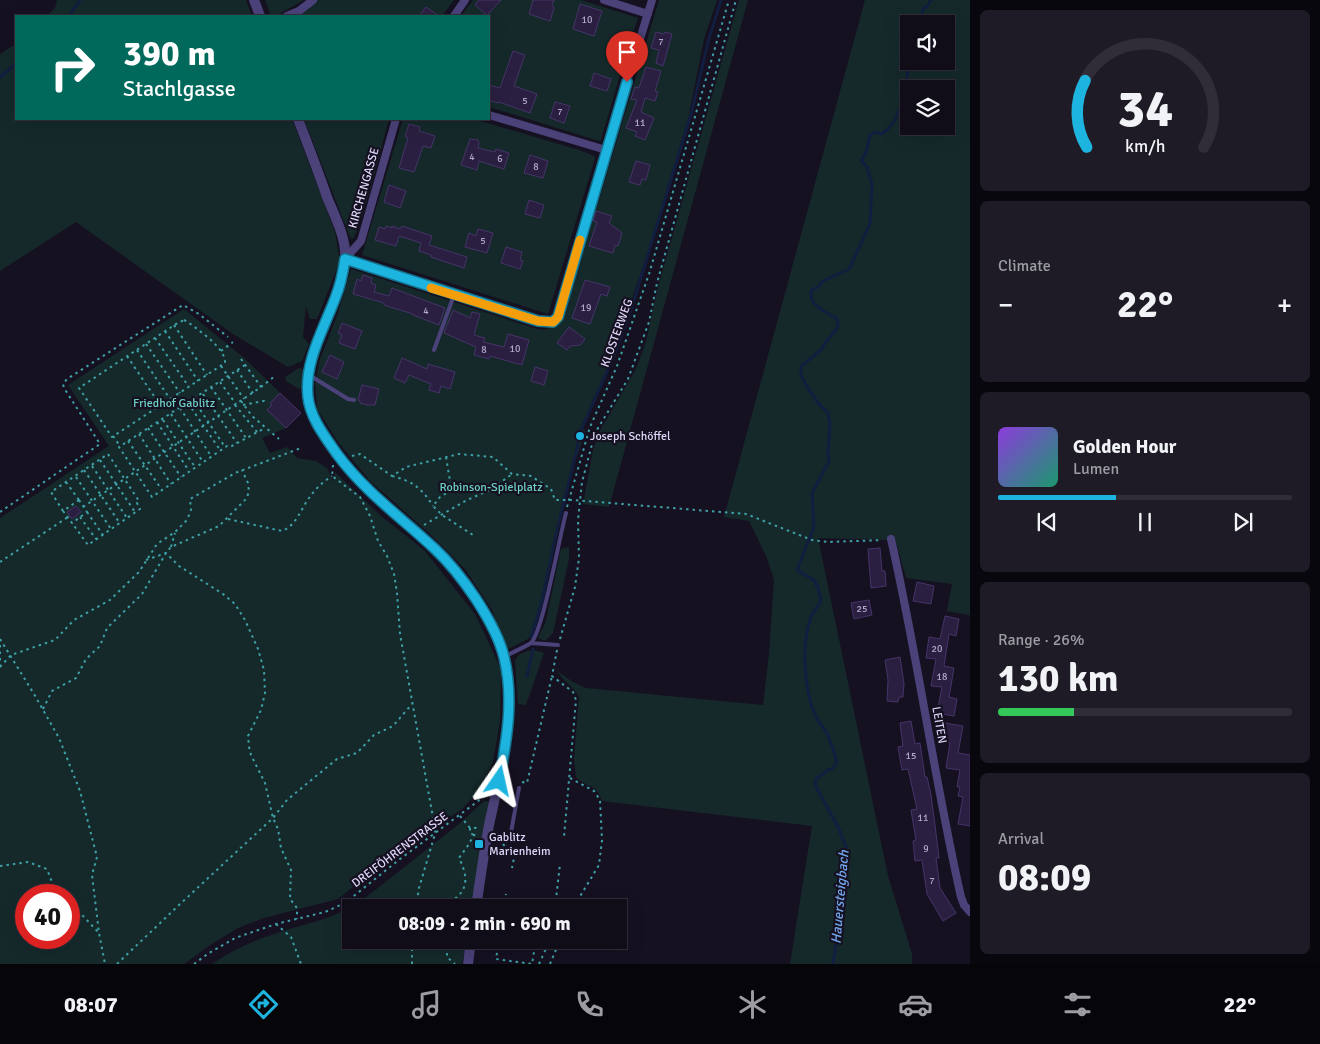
<!DOCTYPE html>
<meta charset="utf-8">
<style>
:root{--surface:#100d19;--page:#1e1b26;--text:#f1f3f6;--muted:#9c9ca2;--line:#302d38;--accent:#1db4df}
body{margin:0;font-family:Signika,sans-serif;background:var(--page);color:var(--text);height:100vh;display:flex;flex-direction:column;font-size:19px;white-space:nowrap}
*{box-sizing:border-box;margin:0}
p{font-size:16px;color:var(--muted)}
.icon{flex:none;width:28px;height:28px;fill:none;stroke:currentColor;stroke-width:2;stroke-linecap:round;stroke-linejoin:round}
.map{position:relative;flex:1;overflow:hidden}
.details{display:flex;flex-direction:column;gap:10px;padding:10px;background:#09070e;width:350px}
.details>*{flex:none}
.banner{position:absolute;left:15px;top:15px;width:475px;height:105px;border-radius:0px;box-shadow:0 5px 20px #0002,0 0 0 1px var(--line);background:#00695c;color:#fff;overflow:hidden}
.controls{position:absolute;left:900px;top:15px;display:grid;gap:10px}
.controls a{display:grid;place-items:center;width:55px;height:55px;border-radius:0px;background:var(--surface);box-shadow:0 5px 20px #0002,0 0 0 1px var(--line);font-size:25px}
.speed{position:absolute;left:15px;top:884px;display:flex;gap:10px;font-size:25px;font-weight:700;text-align:center}
.speed>*{display:grid;place-content:center;width:65px;height:65px;border-radius:50%;background:var(--surface);box-shadow:0 5px 20px #0002,0 0 0 1px var(--line);line-height:1}
.speed .limit{border:8px solid #d22;background:#fff;color:#111}
.pin{position:absolute;display:grid;place-items:center;width:42px;height:42px;color:#fff;margin:-51px -21px;border-radius:50% 50% 50% 0;rotate:-45deg;box-shadow:0 0 5px #0007}
.pin .icon{rotate:45deg}
.me{position:absolute;width:55px;margin:-28px;rotate:11deg;stroke-linejoin:round;filter:drop-shadow(0 0 4px #0008)}
.turn{display:flex;align-items:center;gap:18px;height:105px;padding:0 25px;font-size:22px}
.turn .icon{width:65px;height:65px;stroke-width:2.5}
.turn b{display:block;font-size:35px;line-height:42px}
.big{font-size:38px;font-weight:700;line-height:1.1}
.details .tile{flex:1;display:flex;flex-direction:column;justify-content:center;gap:8px;min-width:0;padding:0 18px;border-radius:8px;background:var(--page)}
.details .dial{align-items:center;gap:0}
.dial svg{height:130px;overflow:visible;fill:none;stroke:var(--line);stroke-width:7;stroke-linecap:round;text-anchor:middle}
.dial text{fill:var(--text);stroke:none}
.song{display:flex;align-items:center;gap:15px}
.cover{width:60px;height:60px;border-radius:8px;background:linear-gradient(135deg,hsl(270 70% 55%),hsl(160 70% 35%))}
.played{height:5px;border-radius:2px;background:linear-gradient(90deg,var(--accent) 40%,var(--line) 40%)}
.keys{display:flex;justify-content:space-around;direction:ltr}
.heat{display:flex;justify-content:space-between;align-items:center;font-size:28px;direction:ltr}
.charge{height:8px;border-radius:4px;background:linear-gradient(90deg,#34c759 26%,var(--line) 0)}
.trip{position:absolute;left:342px;top:899px;width:285px;height:50px;border-radius:0px;background:var(--surface);box-shadow:0 5px 20px #0002,0 0 0 1px var(--line);font-weight:700;line-height:50px;text-align:center}
.tab-bar{display:flex;height:80px;justify-content:space-around;align-items:center;background:#06050a;color:var(--muted)}
.tab-bar .icon{width:35px;height:35px}
.tab-bar .active{color:var(--accent)}
.tab-bar b{font-size:22px;color:var(--text)}
main{display:flex;flex:1;min-height:0}
.map>svg:first-child{display:block}
.green{fill:#15292b;fill-rule:evenodd}
.lines{fill:none;stroke-linecap:round;stroke-linejoin:round}
.stream{stroke:#121e3f;stroke-width:3}
.building{fill:#2a1f40;stroke:#453469}
.path{stroke:#3ea0a6;stroke-width:2;stroke-dasharray:2.5 4;stroke-linecap:butt}
.service{stroke:#4b427a;stroke-width:4}
.minor{stroke:#4b427a;stroke-width:8}
.tertiary{stroke:#4b427a;stroke-width:10}
.route-casing{stroke:#137591;stroke-width:12}
.route{stroke:#1db4df;stroke-width:9}
.slow{stroke:#f59e0b;stroke-width:9}
.poi-dot{fill:#1db4df;stroke:#161121;stroke-width:2}
.labels{text-anchor:middle;dominant-baseline:central;stroke-width:4.5;stroke-linejoin:round;paint-order:stroke}
.number-label{font-size:10px;fill:#b2a8cc}
.street-label{font-size:12px;fill:#dfd6fa;stroke:#161121}
.park-label{font-size:12px;fill:#6cd0c3;stroke:#161121}
.poi-label{font-size:12px;fill:#dfd6fa;stroke:#161121;text-anchor:start}
.water-label{font-size:14px;font-style:italic;fill:#72a5ec;stroke:#161121}
</style>
<main>
<div class="map">
<svg width="970" height="964" viewBox="0 0 970 964">
<rect width="100%" height="100%" fill="#161121"/>
<path class="green" d="M57,0H246L252,16H47L55,8Z
M265,0H304L276,16L270,14Z
M317,0H454L442,16H299Z
M473,0H581L638,18L625,58L601,140L599,141L489,107V16H461Z
M659,0H717L704,39L689,115L655,231L613,355L581,427L586,431L574,465L559,526L543,604L535,629L528,639L506,650L492,610L465,569L432,536L369,480L338,442L317,409L315,383L320,359L337,316L351,269L537,329C564,333 567,307 573,287Z
M739,0H748L609,507L583,504L593,450L598,434L636,369L646,342L658,287Z
M865,0H970V619L969,615L947,611L952,584L906,578L895,538L887,540L818,538L888,876L912,954V964H790L812,826L602,801C597,783 586,788 576,777L574,759L579,697C574,687 563,681 557,671L573,682L586,688L763,705L769,654L774,580L767,558L749,521L724,517ZM909,24H946V61H909ZM909,89H946V126H909Z
M16,44V119H292L335,232L340,261L317,319H310L306,307L303,337L309,344L302,361L288,367L233,334L76,222L0,271V54Z
M304,119H389L371,187L356,233L353,239L350,237Z
M403,119H474L579,150L594,156L595,158L548,314L362,255Z
M184,309L243,357L301,413L286,428L262,438L270,453L287,447L297,458L316,461L327,468L334,482L335,472L381,516L424,550L475,614L501,669L500,721L493,762L481,789L461,810L398,851L338,899L264,918L238,928L213,943L184,964H0V518L109,446L68,385ZM26,895H69V938H26Z
M299,368L303,369L304,371L302,387L299,389L286,381L285,377Z
M569,547V559L553,633L545,641L538,638L546,621L561,549Z
M534,650L544,653L526,705L518,704L515,661C519,652 525,652 534,650Z
M484,801H489V803L472,907L351,908V940H467L462,964H212C231,951 252,941 274,934C306,923 329,921 360,902L459,824Z"/>
<g class="lines">
<path class="stream" d="M69,16L80,0
M919,24L923,9L928,5L931,0
M0,77L16,64
M531,637L541,605L558,526L578,445V437L614,356L632,307L692,111L708,42L721,0
M527,676L533,649
M833,964L843,897L846,847L838,827L815,785L816,779L828,770L832,769L837,762C834,751 831,740 825,730C822,725 818,722 816,717C804,692 801,643 811,617C813,612 818,606 821,601L818,588L814,580L797,570L814,527L812,493L829,461L828,451L830,424L828,413L818,403L806,385L801,375V366L821,350L825,343L838,327L837,319C827,312 806,305 812,290L818,287L823,281L849,269L870,224L872,185L867,167L861,160L866,153L870,135L876,132L882,134C904,119 905,85 910,61"/>
</g>
<path class="building" d="M479,0H501L487,15L475,5Z
M533,0H554L552,5L554,8L550,21L529,14Z
M580,4L602,11L594,36L573,29Z
M426,7L439,16H419Z
M656,32L664,34L665,32L672,34L663,66L656,63L659,50L651,48Z
M513,51L525,55L514,86L537,94L530,113L499,102L498,103L489,100V85L500,88Z
M646,67L661,71L655,91L658,92L655,101L645,98L641,112L654,118L645,140L635,136L637,132L626,128L637,100L631,99L635,87L639,88Z
M594,73L611,79L607,91L590,86Z
M555,102L570,106L564,123L550,118Z
M409,124L420,127L419,131L435,136L431,148L423,146L414,172L399,168L408,138L405,137Z
M470,139L478,140L479,143L478,148L495,152L496,149L509,153L504,169L479,161L477,170L461,165Z
M530,155L548,161L543,178L524,173Z
M636,161L650,165L646,180L642,179L640,185L629,182Z
M389,185L406,191L400,208L384,202Z
M529,200L544,205L540,218L525,214Z
M596,211L612,216L609,223L622,233L618,246L615,245L613,253L589,246L597,222L593,221Z
M386,226L392,228V226L400,229L402,226L432,236L429,245L467,257L464,268L431,257V255L419,251L421,243L399,236L396,246L375,240L379,227L385,229Z
M478,229L493,233L487,253L465,247L469,233L476,236Z
M506,247L522,252L520,260L523,261L520,269L501,263Z
M363,275L372,278L371,283L376,285L374,292L389,296L392,288L445,308L439,325L413,315V314L384,305V303L353,294L357,279L361,281Z
M585,280L610,287L607,296L601,294L590,324L572,318Z
M453,310L470,318L472,312L480,314L474,335L485,338L483,342L504,347L508,334L529,340L522,365L490,356L489,359L474,355L476,347L444,333Z
M342,323L362,331L355,349L339,343L342,335L338,333Z
M569,327L585,339L580,345L570,346L567,350L557,343Z
M330,355L344,362L337,379L322,372Z
M402,358L427,369L428,364L455,372L450,389L441,386L439,393L429,390L431,384L409,375L405,383L394,378Z
M535,367L548,371L544,385L531,381Z
M362,385L379,389L375,405H367L360,403V401L358,400Z
M280,393L301,413L286,428L267,410L272,405L270,403Z
M76,506L81,512L72,519L67,512Z
M880,548L882,571H885L886,586L871,588L868,549Z
M917,582L934,586L931,604L913,601Z
M869,600L872,615L854,619L851,603Z
M945,616L959,619L956,636L949,634L944,666L954,668L949,697L957,699L954,716L937,713L942,687L931,686L936,659L926,658L929,637L940,639Z
M900,657L904,684L903,697H899L898,702L887,701L888,680L885,660Z
M911,721L915,744L920,743L925,777H927L931,795L935,825L939,858H936L940,888L956,913L943,921L927,894L922,860L915,861L913,841L916,840L911,810L917,809L908,769L902,770L898,747L903,746L900,723Z
M945,723L963,726L958,753L970,755V826L958,824L963,797L958,796L960,787H957L960,770L946,768L950,743L942,741Z"/>
<g class="lines">
<path class="path" d="M184,320L188,322C199,331 226,348 225,363L112,437L79,388L176,324Z
M174,325L207,375
M165,331L198,381
M155,338L189,387
M146,344L180,393
M137,350L170,399
M221,351L233,342
M127,356L160,405
M241,359L261,387
M245,365L119,447L152,497L227,446L230,447L265,428
M221,366L244,399
M237,370L253,393
M220,382L236,404
M211,387L246,438
M203,394L237,443
M193,399L225,447
M241,401L252,416L279,439
M188,403L220,450
M235,405L257,432
M243,405L264,401L266,403
M180,408L211,456
M171,414L203,462
M163,420L195,467
M157,422L189,471
M148,428L181,477
M139,434L171,484
M113,436L120,446
M128,441L162,490
M352,456L360,454L392,476L406,467L459,454L493,457L512,474L531,476L551,489L555,500H573L746,514L812,540L829,542L882,540
M446,457L450,481V491L440,497L433,506L442,515L473,535
M100,460L135,512
M333,465L332,476L360,497L370,516L378,541L387,556L394,574L397,593L400,634L434,823L435,834L419,888L416,908
M92,466L127,518
M84,470L119,522
M392,476C412,481 422,488 433,506
M76,477L111,529
M66,482L79,500
M79,500L87,512L72,523L63,511Z
M83,507L261,387L275,376
M567,507L590,427L617,366L649,274L729,0
M63,511L51,492L108,454L139,501L137,503L140,509L88,545L72,523
M0,512L100,444L64,388L63,384L67,379L183,305L199,314L228,337
M87,512L103,535
M80,517L96,539
M228,519L282,531C296,526 301,509 309,498C315,489 323,482 332,476
M424,525L467,500L492,489L512,474
M171,547L175,533
M146,560L166,553L179,566L223,594L235,604L245,620L258,649L264,670L265,693L261,710L248,736L249,747L251,755L265,783L273,818L278,829L281,848L291,870L290,899L297,908V919
M0,562L68,517
M0,639L34,694L59,738L80,791L97,857L92,875L99,933L105,964
M560,639L575,587L579,558L578,520L582,482L595,433L628,379L649,322L657,283L736,0
M557,650L552,676L573,692L576,700L564,837
M0,667L11,655L55,640L74,620L110,600L139,572L157,544L175,532L187,520L191,510L190,499L235,473L301,448
M0,667V639
M43,709L52,691L76,678L86,659L100,646L107,628L142,594L166,553L171,547L219,526L246,499L249,492L248,483L242,470
M570,778L594,791L600,800L602,840L599,865L573,908
M522,782L527,783L552,676
M460,816L470,828H476L477,831
M470,828V833L474,835
M503,844L514,858L512,868
M0,866L28,862L47,869L53,885L63,895
M69,901L99,933
M446,908C450,903 454,900 458,896C470,885 465,870 459,858L467,847L474,835L478,836
M504,908L506,894
M555,908L560,864
M276,924L291,937L301,964
M447,940V957L455,964
M499,940L496,959L532,964L536,940
M117,964L179,905L273,818L287,800L337,759L357,753L374,735L393,726L412,704
M194,964L209,953L235,938L276,924L325,912L345,903L400,859L485,796
M412,964V940
M539,964L550,940
M550,964L560,940"/>
<path class="service" d="M434,350L454,295
M309,375L348,399L354,400
M531,643L558,645
M504,657C509,654 529,645 531,643C543,631 560,534 566,513
M488,834L510,838L519,788"/>
<path class="minor" d="M604,0L648,14
M287,16L299,11L313,0
M454,16L465,0
M489,115L606,150
M396,119L361,241L345,259L538,321L553,322L558,317L606,150L652,0
M891,539C918,658 934,778 961,897L964,905L970,912"/>
<path class="tertiary" d="M254,0L260,16
M298,119C308,145 318,171 327,197C335,217 347,239 345,260C341,306 296,361 309,404C324,453 371,493 409,525C450,560 487,603 503,655C506,665 507,676 508,686C512,734 499,778 489,825C484,852 480,880 476,908
M468,964L471,940"/>
</g>
<g class="lines">
<g class="route-casing">
<path id="route" d="M499,781C507,740 514,698 504,657C499,636 487,616 476,599C464,581 451,564 435,549C402,518 365,492 337,454C326,438 310,418 308,397C304,361 324,329 336,296C341,284 343,272 345,259L538,321L553,322L558,317L627,82"/>
</g>
<use href="#route" class="route"/>
<path class="slow" d="M431,288L538,321L553,322L558,317L580,240"/>
</g>
<g class="poi-dot">
<circle cx="580" cy="436" r="5"/>
<rect x="474" y="839" width="10" height="10" rx="2.5"/>
</g>
<g class="labels">
<g class="number-label">
<text x="587" y="20">10</text>
<text x="661" y="42">7</text>
<text x="525" y="101">5</text>
<text x="560" y="112">7</text>
<text x="640" y="123">11</text>
<text x="472" y="157">4</text>
<text x="500" y="159">6</text>
<text x="536" y="167">8</text>
<text x="483" y="241">5</text>
<text x="586" y="308">19</text>
<text x="426" y="311">4</text>
<text x="515" y="349">10</text>
<text x="484" y="350">8</text>
<text x="862" y="609">25</text>
<text x="937" y="649">20</text>
<text x="942" y="677">18</text>
<text x="911" y="756">15</text>
<text x="923" y="818">11</text>
<text x="926" y="849">9</text>
<text x="932" y="881">7</text>
</g>
<g class="street-label">
<text transform="translate(364 188) rotate(-74)">KIRCHENGASSE</text>
<text transform="translate(617 333) rotate(-70)">KLOSTERWEG</text>
<text transform="translate(939 725) rotate(80)">LEITEN</text>
<text transform="translate(400 850) rotate(-37)">DREIFÖHRENSTRASSE</text>
</g>
<g class="park-label">
<text x="174" y="403">Friedhof Gablitz</text>
<text x="491" y="487">Robinson-Spielplatz</text>
</g>
<g class="poi-label">
<text x="590" y="436">Joseph Schöffel</text>
<text x="489" y="837">Gablitz<tspan x="489" dy="14">Marienheim</tspan></text>
</g>
<g class="water-label">
<text transform="translate(840 897) rotate(-85)">Hauersteigbach</text>
</g>
</g>
</svg>
<div class="controls">
<a><svg class="icon" aria-label="sound" viewBox="0 0 24 24"><path d="M4 9h4l5-4v14l-5-4H4zM17 9q2 3 0 6"/></svg></a>
<a><svg class="icon" aria-label="layers" viewBox="0 0 24 24"><path d="M12 4l9 5-9 5-9-5zM3 14l9 5 9-5"/></svg></a>
</div>
<div class="speed"><div class="limit">40</div></div>
<div class="pin" style="left:627px;top:82px;background:#d93025"><svg class="icon" aria-label="arrive" viewBox="0 0 24 24"><path d="M6 21V4h12l-3 4 3 4H6"/></svg></div>
<svg class="me" style="left:499px;top:781px" viewBox="-20 -20 40 40"><path d="M0-17L14 15 0 8-14 15z" fill="#1db4df" stroke="#fff" stroke-width="4"/></svg>
<div class="trip">08:09 · 2 min · 690 m</div>
<div class="banner">
<div class="turn"><svg class="icon" aria-label="right" viewBox="0 0 24 24"><path d="M7 20v-9h11M14 6l5 5-5 5"/></svg><div><b>390 m</b>Stachlgasse</div></div>
</div>
</div>
<section class="details">
<div class="tile dial"><svg viewBox="0 0 100 80">
<path d="M14 69A42 42 0 1 1 86 69"/>
<path d="M14 69A42 42 0 0 1 13 28" stroke="#1db4df"/>
<text x="50" y="56" font-size="32" font-weight="700">34</text>
<text x="50" y="72" font-size="11">km/h</text>
</svg></div>
<div class="tile"><p>Climate</p>
<div class="heat"><a>−</a><b class="big">22°</b><a>+</a></div>
</div>
<div class="tile">
<div class="song"><i class="cover"></i><div><b>Golden Hour</b><p>Lumen</p></div></div>
<div class="played"></div>
<div class="keys"><svg class="icon" aria-label="previous" viewBox="0 0 24 24"><path d="M18 5L8 12l10 7zM5 5v14"/></svg><svg class="icon" aria-label="pause" viewBox="0 0 24 24"><path d="M8 5v14M16 5v14"/></svg><svg class="icon" aria-label="next" viewBox="0 0 24 24"><path d="M6 5l10 7-10 7zM19 5v14"/></svg></div>
</div>
<div class="tile"><p>Range · 26%</p><b class="big">130 km</b><div class="charge"></div></div>
<div class="tile"><p>Arrival</p><b class="big">08:09</b></div>
</section>
</main>
<nav class="tab-bar">
<b>08:07</b>
<svg class="icon active" aria-label="directions" viewBox="0 0 24 24"><path d="M12 3l9 9-9 9-9-9zM9 14v-3h6M13 9l2 2-2 2"/></svg>
<svg class="icon" aria-label="music" viewBox="0 0 24 24"><path d="M9 18V5l10-2v13"/><circle cx="6" cy="18" r="3"/><circle cx="16" cy="16" r="3"/></svg>
<svg class="icon" aria-label="phone" viewBox="0 0 24 24"><path d="M5 4h4l2 5-3 2q2 4 5 5l2-3 5 2v4C11 20 4 13 5 4z"/></svg>
<svg class="icon" aria-label="climate" viewBox="0 0 24 24"><path d="M12 3v18M4 7l16 10M4 17L20 7"/></svg>
<svg class="icon" aria-label="car" viewBox="0 0 24 24"><path d="M5 17H2v-5l4-1 3-4h7l3 4 3 1v5h-3M9 17h6M6 11h13"/><circle cx="7" cy="17" r="2"/><circle cx="17" cy="17" r="2"/></svg>
<svg class="icon" aria-label="filters" viewBox="0 0 24 24"><path d="M4 7h16M4 17h16"/><circle cx="9" cy="7" r="2"/><circle cx="15" cy="17" r="2"/></svg>
<b>22°</b>
</nav>
